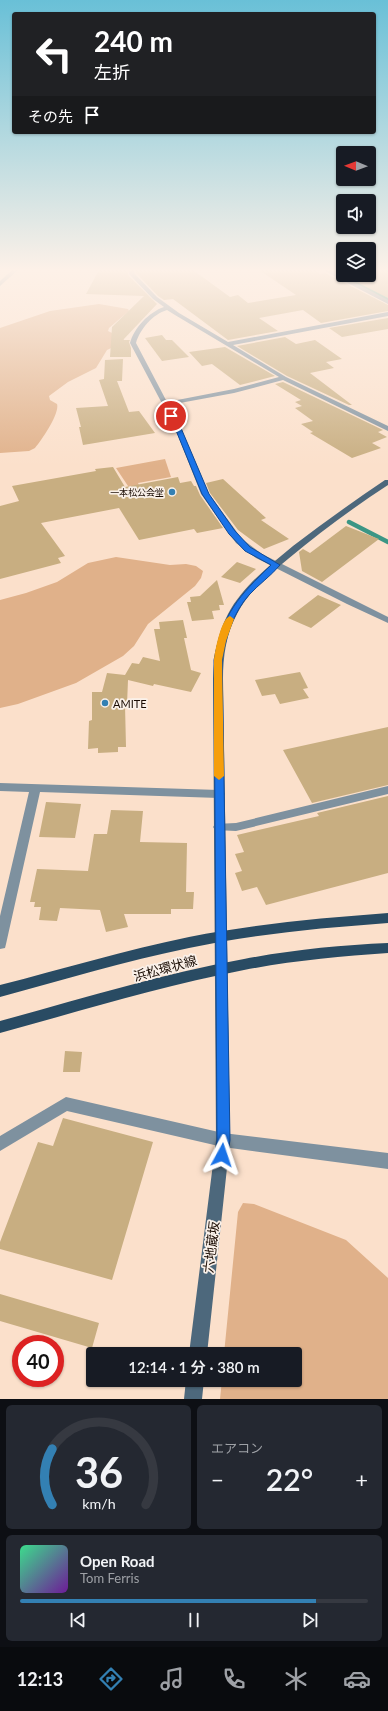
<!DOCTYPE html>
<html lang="ja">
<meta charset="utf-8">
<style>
:root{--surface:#171b24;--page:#242831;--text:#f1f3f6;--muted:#9ea1a6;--line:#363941;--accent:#3380b3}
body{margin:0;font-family:Lato,"Noto Sans JP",sans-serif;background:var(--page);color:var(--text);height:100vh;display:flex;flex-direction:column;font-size:15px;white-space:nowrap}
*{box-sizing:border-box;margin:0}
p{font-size:13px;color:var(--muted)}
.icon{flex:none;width:22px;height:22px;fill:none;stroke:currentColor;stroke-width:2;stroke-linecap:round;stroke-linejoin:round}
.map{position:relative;height:1399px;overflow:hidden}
.sheet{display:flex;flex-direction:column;gap:6px;padding:6px;background:#0d0f14;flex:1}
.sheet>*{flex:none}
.guide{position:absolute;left:12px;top:12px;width:364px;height:122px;border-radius:4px;box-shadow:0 1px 3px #0004;background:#202124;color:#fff;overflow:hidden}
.needle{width:26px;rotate:271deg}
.buttons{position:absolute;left:336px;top:146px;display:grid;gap:8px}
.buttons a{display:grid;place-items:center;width:40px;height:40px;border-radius:4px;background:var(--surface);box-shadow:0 1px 3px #0004;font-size:20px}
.speed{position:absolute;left:12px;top:1335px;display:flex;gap:8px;font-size:20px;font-weight:700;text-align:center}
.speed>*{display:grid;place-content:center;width:52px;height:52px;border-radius:50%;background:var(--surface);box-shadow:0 1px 3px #0004;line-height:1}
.speed .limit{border:6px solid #d22;background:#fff;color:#111}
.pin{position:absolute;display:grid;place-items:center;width:34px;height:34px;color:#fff;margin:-17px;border:2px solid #fff;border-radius:50%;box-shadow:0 1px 4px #0007}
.me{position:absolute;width:44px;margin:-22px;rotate:5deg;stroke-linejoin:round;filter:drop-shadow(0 0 3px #0008)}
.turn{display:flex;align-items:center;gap:14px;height:84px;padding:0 16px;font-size:18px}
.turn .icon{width:52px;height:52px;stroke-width:2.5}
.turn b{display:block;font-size:28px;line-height:34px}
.then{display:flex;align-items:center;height:38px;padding:0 16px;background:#0003;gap:8px;font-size:15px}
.big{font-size:30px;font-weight:600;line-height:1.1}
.sheet .widget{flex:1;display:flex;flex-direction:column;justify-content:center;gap:6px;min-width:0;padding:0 14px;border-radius:6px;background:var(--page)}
.sheet .dial{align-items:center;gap:0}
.dial svg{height:104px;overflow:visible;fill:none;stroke:var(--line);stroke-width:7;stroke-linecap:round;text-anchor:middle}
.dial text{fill:var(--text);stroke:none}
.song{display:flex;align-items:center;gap:12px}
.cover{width:48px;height:48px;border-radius:6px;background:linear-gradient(135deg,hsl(150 70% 55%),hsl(280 70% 35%))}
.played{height:4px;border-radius:2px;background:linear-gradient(90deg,var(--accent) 85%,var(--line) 85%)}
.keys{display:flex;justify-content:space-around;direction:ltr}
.heat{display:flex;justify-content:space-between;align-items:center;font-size:22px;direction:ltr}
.sheet .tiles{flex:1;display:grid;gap:6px;grid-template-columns:1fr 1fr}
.widget:last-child{grid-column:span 2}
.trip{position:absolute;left:86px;top:1347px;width:216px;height:40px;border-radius:4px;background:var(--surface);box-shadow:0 1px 3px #0004;font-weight:600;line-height:40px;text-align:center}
.menu{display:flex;height:64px;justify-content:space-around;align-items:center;background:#090b0e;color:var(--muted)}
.menu .icon{width:28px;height:28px}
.menu .active{color:var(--accent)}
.menu b{font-size:18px;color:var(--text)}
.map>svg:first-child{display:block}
.green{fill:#e0b18a}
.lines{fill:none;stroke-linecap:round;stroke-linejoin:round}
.stream-far1{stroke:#3b9685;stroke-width:3.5}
.stream{stroke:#3b9685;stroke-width:4.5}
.building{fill:#c8ae81}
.street{fill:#7e919f;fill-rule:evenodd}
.secondary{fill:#4d687c;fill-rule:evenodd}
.primary{fill:#294b63;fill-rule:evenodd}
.route{fill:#1a73e8;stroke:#114b97}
.slow{fill:#f59e0b}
.poi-dot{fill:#3380b3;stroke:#faf1ea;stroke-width:1.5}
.labels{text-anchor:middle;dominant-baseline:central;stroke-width:3.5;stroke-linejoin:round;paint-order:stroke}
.far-poi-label{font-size:9px;fill:#190b02;stroke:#faf1ea;text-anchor:end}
.poi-label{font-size:11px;fill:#190b02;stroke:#faf1ea;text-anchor:start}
.near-street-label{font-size:13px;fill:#190b02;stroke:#faf1ea}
</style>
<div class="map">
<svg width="388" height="1399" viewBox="0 0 388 1399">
<rect width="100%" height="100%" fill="#fbe0cb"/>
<path class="green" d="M99,304L128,309L129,311L109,328L108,331L124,339L122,343L107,350L96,368L68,382L49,396L50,400L57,404C60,413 42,440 35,448L29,451L0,453V328L50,311Z
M165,459L171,477L138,483L140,487L130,489L116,468Z
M116,557L170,565L186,564L196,566L203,571L201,578L195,586L148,624L134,646L123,656L76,683L18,704L0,708V600L26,593L57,582L88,563Z
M243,1203L254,1204L346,1240L388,1278V1399H220L222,1380H295V1354H224L238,1212Z"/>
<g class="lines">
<path class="stream-far1" d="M333,270L388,299"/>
<path class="stream" d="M349,522L388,542"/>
</g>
<path class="building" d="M99,270H128V275L157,304L123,340H130L129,342L131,348V357H110L112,327L144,296L86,294Z
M136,270H193L230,297L238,295L248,303L296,295L259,270H315L320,274L325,273L388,305V311L321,323L303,310L259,318L278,331L228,340L173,299L164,300L158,296L136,273Z
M343,270V275H369V270H388V298L335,271Z
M388,318V329L342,337L329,328Z
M162,335L166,340H172L189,357L162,361L145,338Z
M285,337L296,344L315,340L342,359L326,362L334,368L310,373L352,405H349L287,376L237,346Z
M225,347L275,376L240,385L212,364L202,366L189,352Z
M123,359L122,381H117L129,412L139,411L155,433L83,445L79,427H81L76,408L108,406L99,380L104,379L105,360Z
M283,382L383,430L378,432L387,437L372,443L381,448L352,458L310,433L313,432L301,424L313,421L295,408L302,406L295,402L301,400L275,384Z
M113,467L125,487L178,477L180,483L191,481L194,486H196L200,495L223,528L197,533L194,529L139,540L119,508L41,523L65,556L58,558L61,563L0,579V506L19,501L12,486L96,471L95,469Z
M223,479L266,518L261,520L289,539L264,549L238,530L210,493L206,483Z
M346,526L379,539L322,582L302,571L299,552L303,549L310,553Z
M237,562L256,569L240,583L221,577Z
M217,580L224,605H219L220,610L212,611L214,619L192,621L187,602H191L190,597L200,596Z
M318,595L341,605L311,628L288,618Z
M183,620L187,638H184L191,670L201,673L191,692L154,684L153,686L128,680L127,705H125L126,747H118V752L98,753V748L88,749L89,721L92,720V692H102L107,673L125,675L132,663L139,664L143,657L160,661L154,629H160L159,622Z
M300,672L308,688L303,689L309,698L280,704L275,694L262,696L255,680Z
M388,727V785L312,803L283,750Z
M388,796V873L266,905L257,887L242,891L235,873L242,871L235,854L244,852L237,835L319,816L317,813Z
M46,802L81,804L75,838L39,837Z
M111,810L143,811L140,842L187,843L186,892H194L193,909H171V914H124L128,927L106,932L100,910L60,908L57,921L39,920L41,907H34L35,902H30L37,869L88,871L94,834H107Z
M65,1051L82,1052L80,1072H63Z
M63,1118L153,1142L112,1280L0,1249V1242L38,1142L53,1146Z
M0,1294L99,1323L92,1348L0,1321Z"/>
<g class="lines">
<path class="street" d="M12,270H18L0,286V281Z
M129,270H135L134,273L157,297L179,313L228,342L388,312V316L233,345L286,377L388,426V431L283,380L234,393L169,405L181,428L209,494L242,539L262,554L388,617V623L347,604L256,558L236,543L201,494L175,428L130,343C134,328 149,312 164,307L153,299L129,274ZM167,310L175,315L279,377L234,389L167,402L136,343C140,329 153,314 167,310Z
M323,270H330L388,300V304Z
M0,783L219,790L223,791L225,794L223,797L219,798L40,792L6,944L5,948L0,949V916L29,792L0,791Z
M388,786V794L236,831L215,830L213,827L215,824L236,823Z
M66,1097L223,1133L388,1153V1169L223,1147L67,1111L0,1151V1136Z"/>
<path class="secondary" d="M385,480H388V485C353,508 320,532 288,559C269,575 248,592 237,614C226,634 223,657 223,679L230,1140L207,1354H189L216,1140L213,679C214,657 217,634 228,614C243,586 269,566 293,546C323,523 354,501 385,480Z
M186,1380H204L202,1399H184Z"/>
<path class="primary" d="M388,913V923C321,928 254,934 189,948C125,961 63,980 0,997V985C63,969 125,950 189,937C255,924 321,918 388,913Z
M388,943V953C340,956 291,961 244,970C161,986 81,1011 0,1033V1021C81,999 161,974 244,959C291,950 340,945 388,943Z"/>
</g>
<linearGradient id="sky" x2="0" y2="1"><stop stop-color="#69c0d7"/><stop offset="0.58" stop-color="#fdf1e8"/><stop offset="1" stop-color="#fdf1e8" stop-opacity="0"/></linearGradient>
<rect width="388" height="466" fill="url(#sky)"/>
<path class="route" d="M169,415H173L181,428L209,494L235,531L250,547L280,565C271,576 259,584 249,595C233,613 226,636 222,660L230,1140L227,1160L222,1162L217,1160L215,1155L217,1140L214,660C223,613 238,597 271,565L245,551L229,534L202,494L175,428L168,416Z"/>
<path class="slow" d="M230,616L234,619L226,641L222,660L224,776L219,780L214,776V660C215,650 221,619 230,616Z"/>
<g class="poi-dot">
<circle cx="172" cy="492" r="4"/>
<circle cx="105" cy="703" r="4"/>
</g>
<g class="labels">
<g class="far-poi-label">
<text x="164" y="492">一本松公会堂</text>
</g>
<g class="poi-label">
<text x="113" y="703">AMITE</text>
</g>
<g class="near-street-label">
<text transform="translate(165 968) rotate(-15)">浜松環状線</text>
<text transform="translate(211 1247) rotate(-83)">六地蔵坂</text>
</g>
</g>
</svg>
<div class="buttons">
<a><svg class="needle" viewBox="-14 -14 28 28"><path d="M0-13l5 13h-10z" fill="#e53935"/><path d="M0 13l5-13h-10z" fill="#9ea1a6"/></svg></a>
<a><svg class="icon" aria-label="sound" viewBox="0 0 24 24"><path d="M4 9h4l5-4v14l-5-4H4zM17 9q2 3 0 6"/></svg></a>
<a><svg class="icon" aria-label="layers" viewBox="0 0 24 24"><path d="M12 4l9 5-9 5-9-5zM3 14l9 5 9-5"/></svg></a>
</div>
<div class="speed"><div class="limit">40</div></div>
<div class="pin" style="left:171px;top:416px;background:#d93025"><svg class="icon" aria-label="arrive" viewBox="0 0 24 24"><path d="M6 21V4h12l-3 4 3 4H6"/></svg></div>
<svg class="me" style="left:222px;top:1155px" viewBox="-20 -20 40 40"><path d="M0-17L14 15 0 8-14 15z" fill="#1a73e8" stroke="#fff" stroke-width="4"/></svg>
<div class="trip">12:14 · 1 分 · 380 m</div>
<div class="guide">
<div class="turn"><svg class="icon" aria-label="left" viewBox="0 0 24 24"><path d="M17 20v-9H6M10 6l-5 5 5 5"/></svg><div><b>240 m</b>左折</div></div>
<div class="then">その先<svg class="icon" aria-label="arrive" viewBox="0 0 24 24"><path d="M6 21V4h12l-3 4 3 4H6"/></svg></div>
</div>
</div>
<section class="sheet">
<div class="tiles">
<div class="widget dial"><svg viewBox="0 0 100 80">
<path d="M14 69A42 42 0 1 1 86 69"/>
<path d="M14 69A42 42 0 0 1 14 26" stroke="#3380b3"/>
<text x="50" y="56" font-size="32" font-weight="700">36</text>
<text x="50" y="72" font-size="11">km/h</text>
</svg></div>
<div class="widget"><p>エアコン</p>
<div class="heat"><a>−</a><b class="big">22°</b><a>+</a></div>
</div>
<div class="widget">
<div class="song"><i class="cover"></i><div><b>Open Road</b><p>Tom Ferris</p></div></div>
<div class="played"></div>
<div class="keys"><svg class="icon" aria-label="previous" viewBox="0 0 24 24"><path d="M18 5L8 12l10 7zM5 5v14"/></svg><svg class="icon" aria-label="pause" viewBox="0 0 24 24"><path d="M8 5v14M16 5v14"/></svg><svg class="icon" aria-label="next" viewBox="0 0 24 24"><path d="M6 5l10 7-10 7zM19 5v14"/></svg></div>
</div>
</div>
</section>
<nav class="menu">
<b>12:13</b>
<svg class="icon active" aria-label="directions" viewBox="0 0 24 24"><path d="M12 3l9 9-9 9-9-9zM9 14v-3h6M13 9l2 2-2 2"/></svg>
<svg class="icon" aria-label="music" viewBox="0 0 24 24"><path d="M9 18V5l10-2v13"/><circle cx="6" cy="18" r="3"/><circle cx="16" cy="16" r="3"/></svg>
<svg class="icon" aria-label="phone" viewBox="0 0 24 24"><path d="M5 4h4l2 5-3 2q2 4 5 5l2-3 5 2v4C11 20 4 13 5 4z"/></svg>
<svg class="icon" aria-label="climate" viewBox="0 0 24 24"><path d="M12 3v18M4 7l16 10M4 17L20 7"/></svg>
<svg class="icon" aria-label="car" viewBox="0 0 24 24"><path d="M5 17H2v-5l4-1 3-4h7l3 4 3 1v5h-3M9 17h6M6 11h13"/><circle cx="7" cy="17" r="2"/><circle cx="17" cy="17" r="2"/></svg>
</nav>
